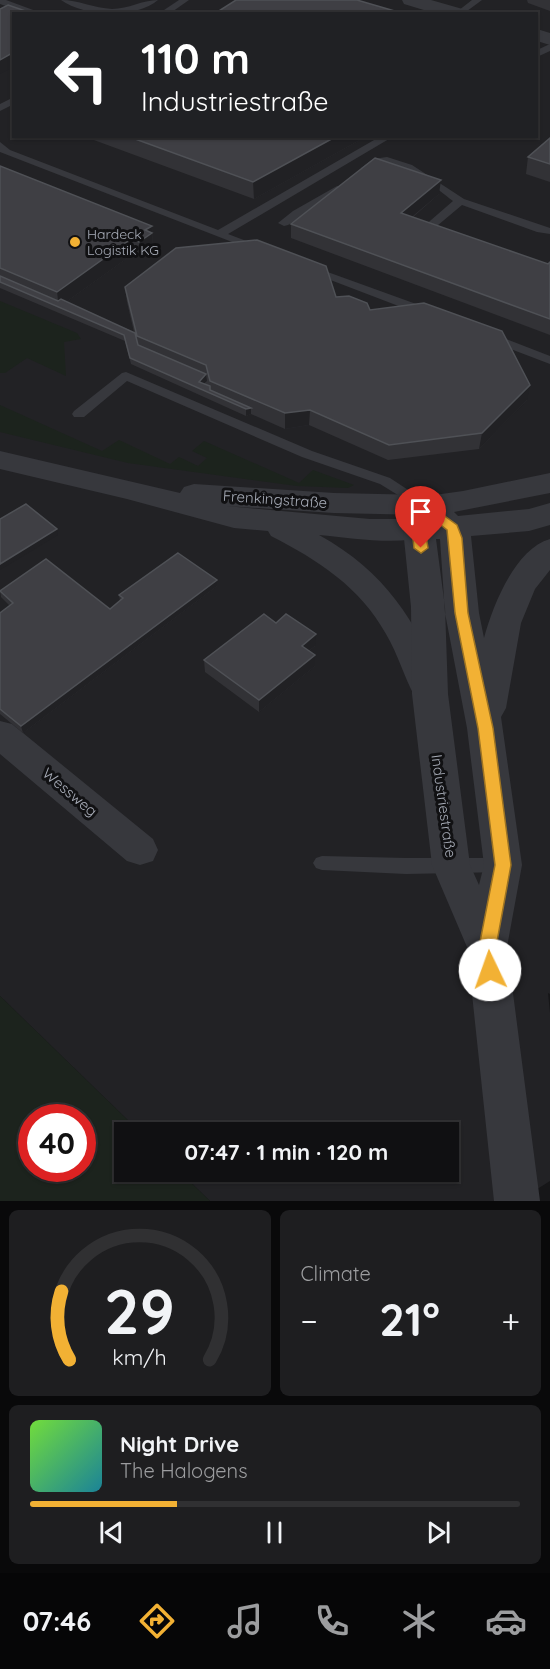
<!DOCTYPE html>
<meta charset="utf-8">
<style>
:root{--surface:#101012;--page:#1e1e20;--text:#f1f3f6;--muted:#9c9d9f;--line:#303032;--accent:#f2b134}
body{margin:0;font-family:Quicksand,sans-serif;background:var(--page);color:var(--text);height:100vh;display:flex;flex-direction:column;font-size:22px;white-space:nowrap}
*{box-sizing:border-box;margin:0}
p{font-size:20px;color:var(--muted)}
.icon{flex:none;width:33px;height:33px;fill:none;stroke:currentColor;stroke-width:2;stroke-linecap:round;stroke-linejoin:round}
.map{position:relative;height:1201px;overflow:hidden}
.panel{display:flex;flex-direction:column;gap:9px;padding:9px;background:#09090a;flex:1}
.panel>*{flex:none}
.banner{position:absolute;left:12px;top:12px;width:526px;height:126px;border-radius:0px;box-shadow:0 2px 4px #0004,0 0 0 2px var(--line);background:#202124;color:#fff;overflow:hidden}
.speed{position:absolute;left:18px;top:1104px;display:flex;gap:12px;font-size:30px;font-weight:700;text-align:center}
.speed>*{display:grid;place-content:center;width:78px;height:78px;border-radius:50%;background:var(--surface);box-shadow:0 2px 4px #0004,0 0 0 2px var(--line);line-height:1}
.speed .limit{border:9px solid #d22;background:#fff;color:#111}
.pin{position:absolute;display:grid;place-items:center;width:51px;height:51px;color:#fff;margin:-62px -26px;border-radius:50% 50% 50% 0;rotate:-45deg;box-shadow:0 0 6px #0007}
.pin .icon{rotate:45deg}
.me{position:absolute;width:66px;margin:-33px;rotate:357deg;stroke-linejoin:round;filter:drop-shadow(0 0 4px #0008)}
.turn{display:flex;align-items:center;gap:21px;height:126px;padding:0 30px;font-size:27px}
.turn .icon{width:78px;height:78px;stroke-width:2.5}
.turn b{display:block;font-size:42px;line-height:51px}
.big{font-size:45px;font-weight:800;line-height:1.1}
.panel .card{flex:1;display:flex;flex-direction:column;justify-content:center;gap:9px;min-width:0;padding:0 21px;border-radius:9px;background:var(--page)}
.panel .dial{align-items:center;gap:0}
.dial svg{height:156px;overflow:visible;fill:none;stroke:var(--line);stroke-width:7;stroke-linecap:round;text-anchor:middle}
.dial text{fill:var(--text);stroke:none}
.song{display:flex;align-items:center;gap:18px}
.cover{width:72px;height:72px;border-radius:9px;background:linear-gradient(135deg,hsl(100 70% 55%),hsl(190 70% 35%))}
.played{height:6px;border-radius:3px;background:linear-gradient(90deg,var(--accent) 30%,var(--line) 30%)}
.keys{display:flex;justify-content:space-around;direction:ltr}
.heat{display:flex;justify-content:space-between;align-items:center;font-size:33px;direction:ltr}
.panel .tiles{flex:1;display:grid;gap:9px;grid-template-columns:1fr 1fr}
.card:last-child{grid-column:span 2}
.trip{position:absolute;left:114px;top:1122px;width:345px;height:60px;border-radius:0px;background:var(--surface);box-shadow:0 2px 4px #0004,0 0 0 2px var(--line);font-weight:800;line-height:60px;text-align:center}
.tab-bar{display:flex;height:96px;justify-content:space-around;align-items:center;background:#060607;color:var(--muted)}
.tab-bar .icon{width:42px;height:42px}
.tab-bar .active{color:var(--accent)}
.tab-bar b{font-size:27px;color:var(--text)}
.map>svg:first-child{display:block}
.built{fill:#222225;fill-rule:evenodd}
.green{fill:#1c231d;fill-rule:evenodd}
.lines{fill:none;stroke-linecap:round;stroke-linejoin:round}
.service{fill:#37383d;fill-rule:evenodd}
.minor{fill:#37383d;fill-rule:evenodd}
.tertiary{fill:#37383d;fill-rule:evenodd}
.wall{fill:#323236}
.shaded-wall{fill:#212124}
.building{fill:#3f3f44;stroke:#4f5156;stroke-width:1.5}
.route{fill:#f2b134;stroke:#9d7322;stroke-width:1.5}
.poi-dot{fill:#f2b134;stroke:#111113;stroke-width:2}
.labels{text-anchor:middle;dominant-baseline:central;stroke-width:6;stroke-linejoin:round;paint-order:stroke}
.far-poi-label{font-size:14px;fill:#a8adb8;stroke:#111113;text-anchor:start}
.street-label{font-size:15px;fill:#a8adb8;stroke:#111113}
</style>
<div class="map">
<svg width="550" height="1201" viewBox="0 0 550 1201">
<rect width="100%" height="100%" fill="#161618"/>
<path class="built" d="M0,0H550V994L548,993L550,1013V1181L518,1201H210L180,1172H448V1132H140L0,996ZM14,14H537V136H14Z"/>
<path class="green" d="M0,301L77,333L81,339L64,342L66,376L27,358L5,373H0Z
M0,405L102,451L119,440L170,464L179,457L198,466L207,458L192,451L204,441L299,483L313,470L354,485L348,488L297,486L128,463L0,432Z
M0,996L140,1132H124V1172H180L210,1201H0ZM32,1118H82V1168H32Z"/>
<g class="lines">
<path class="service" d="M0,0H6L44,14H29L0,4Z
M61,0C78,0 94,8 112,9C129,9 142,0 158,0C136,19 84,17 61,0Z
M179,0H189L169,14H158Z
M472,0H482L463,14H454Z
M550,44V51L537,57V50Z
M14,97V104L0,111V104Z
M381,136H394L228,234L262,247L264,249L258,252L0,152V142L10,150L218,230Z
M387,157L412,165L464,199L550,228V234L537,232L462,205L431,231H423V227L453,201C437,189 404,161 383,164C377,164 372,169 366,171L361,168L373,159Z
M337,186L341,187V191L288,225L284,226L278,223L293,211Z
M311,266L430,309L432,312L426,316L422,315L307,271V267Z
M491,333L550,356V364L487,340L485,337Z
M126,372L312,451L390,478L431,505L429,508H419L380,484L302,457L127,381L84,417H74L72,414L74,411L122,373Z
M322,856L406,858H503L509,860L512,865L509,870L503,872L406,874L322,870L316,868L313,863L316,858Z"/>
<path class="minor" d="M402,0H431L466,10L468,14H437L404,4Z
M537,29L550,33V45L537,41Z
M0,451L180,493L184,487L194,484L334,493L424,495L434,498L439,505L434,512L424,515L334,513L226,506L370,519H419L430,522L434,529L430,536C396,546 354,538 319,535C386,572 415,620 444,688L439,697L427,701L415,697C404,677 398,654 386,634C360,587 318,560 271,536L268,531L234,528L127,499L0,469Z
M0,721L12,724L153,839L158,850L153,861L140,865L127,861L0,754Z"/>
<path class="tertiary" d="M550,473V493L454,512L458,516L529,509L550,503V525L529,531L471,536L479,613L484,638C493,605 515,549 550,539V570L535,589L521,623L506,708L501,717L522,865L507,947L540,1201H494L467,947L432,865L412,694L411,607L403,529L409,505L413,498L463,491ZM436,539H440L445,613L467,728L484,865L479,885L470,865L448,694L445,607Z"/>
</g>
<path class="wall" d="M527,0H550V11L528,3Z
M83,136H367L254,199Z
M550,138V182L526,174L528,157Z
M0,166L152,226L153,248L141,257L133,254L66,302L134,332L127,302L125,287L336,297L370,310L527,400L479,449L388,460L309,425L285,429L251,414L246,416L131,364L125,341L0,288Z
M439,194L413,217L548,264L550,262V335L291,238V224Z
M217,580V586L23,733L0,714V613L10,606L1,597L0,591L110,609L120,601L119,595Z
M276,623L315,646L309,651L315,666L259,712L205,672L204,660Z"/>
<path class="shaded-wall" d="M14,52V67L0,74V60Z
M337,136H367L254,199L253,182Z
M441,180L439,194L400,227L401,213Z
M152,226L153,248L141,257L139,242L145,230Z
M131,239L133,254L59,307L57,292Z
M206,374L207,381L199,388V382Z
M530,385L527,400L479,449L482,433Z
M251,408V414L246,416V409Z
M310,410L309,425L285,429V413Z
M57,529L58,535L0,570V564Z
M217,580V586L23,733L21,726Z
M316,634L315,646L301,657L302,646Z
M315,655V666L259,712V700Z"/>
<path class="building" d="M236,0H357L405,14H214Z
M8,5L34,14H14V52L0,60V9Z
M127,136H337L253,182Z
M550,138V164L528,157Z
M375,158L441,180L401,213L548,264L550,262V319L291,224Z
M0,166L152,226L145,230L152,233L139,242L131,239L57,292L0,268Z
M257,240L326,266L336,297L349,296L367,303L370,310L424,303L502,331L530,385L482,433L389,445L310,410L285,413L210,381L206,365L137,336L125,287L176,248Z
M0,276L58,301L61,299L135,333L138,345L206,374L199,382L210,386V390L251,408L246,409L130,358L124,335L0,282Z
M26,504L57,529L0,564V519Z
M178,553L217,580L21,726L0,709V613L13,603L0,591L46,559L110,609L123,598L119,595Z
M264,614L276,623L286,614L316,634L302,646L315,655L259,700L204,660Z"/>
<path class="route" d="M424,501L457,525L462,538L468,613L493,728L511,865L496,947L499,970L496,975L490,977L484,975L479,947L495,865L478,728L455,613L447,530L428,515L425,529L428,548L421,553L414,548L412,529L417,505Z"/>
<circle class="poi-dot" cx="75" cy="242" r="6"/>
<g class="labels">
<g class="far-poi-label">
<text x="87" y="234">Hardeck<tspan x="87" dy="16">Logistik KG</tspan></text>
</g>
<g class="street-label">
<text transform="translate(275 499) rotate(4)">Frenkingstraße</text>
<text transform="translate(70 792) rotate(40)">Wessweg</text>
<text transform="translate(444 806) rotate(82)">Industriestraße</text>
</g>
</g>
</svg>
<div class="speed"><div class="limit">40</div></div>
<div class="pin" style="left:421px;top:548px;background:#d93025"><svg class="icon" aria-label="arrive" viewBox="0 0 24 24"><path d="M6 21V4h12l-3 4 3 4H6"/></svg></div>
<svg class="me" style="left:490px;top:970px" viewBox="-20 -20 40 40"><circle r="19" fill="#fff"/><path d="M0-13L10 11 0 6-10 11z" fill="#f2b134"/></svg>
<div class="trip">07:47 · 1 min · 120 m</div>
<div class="banner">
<div class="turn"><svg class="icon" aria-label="left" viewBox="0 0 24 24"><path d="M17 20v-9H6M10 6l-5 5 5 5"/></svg><div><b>110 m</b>Industriestraße</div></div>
</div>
</div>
<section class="panel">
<div class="tiles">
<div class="card dial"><svg viewBox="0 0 100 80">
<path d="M14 69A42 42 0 1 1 86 69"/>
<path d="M14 69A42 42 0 0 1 10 34" stroke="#f2b134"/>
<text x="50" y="56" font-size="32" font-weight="700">29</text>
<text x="50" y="72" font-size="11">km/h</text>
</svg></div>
<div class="card"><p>Climate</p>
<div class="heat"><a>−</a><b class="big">21°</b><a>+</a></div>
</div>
<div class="card">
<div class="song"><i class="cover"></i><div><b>Night Drive</b><p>The Halogens</p></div></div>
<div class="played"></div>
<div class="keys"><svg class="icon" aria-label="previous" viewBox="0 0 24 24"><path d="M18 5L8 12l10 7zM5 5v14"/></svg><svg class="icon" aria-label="pause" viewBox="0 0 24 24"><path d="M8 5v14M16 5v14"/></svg><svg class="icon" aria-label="next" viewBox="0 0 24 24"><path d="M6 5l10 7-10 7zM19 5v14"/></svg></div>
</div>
</div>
</section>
<nav class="tab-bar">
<b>07:46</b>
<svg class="icon active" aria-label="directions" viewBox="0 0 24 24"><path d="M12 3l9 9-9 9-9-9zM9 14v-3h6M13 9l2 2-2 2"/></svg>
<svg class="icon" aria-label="music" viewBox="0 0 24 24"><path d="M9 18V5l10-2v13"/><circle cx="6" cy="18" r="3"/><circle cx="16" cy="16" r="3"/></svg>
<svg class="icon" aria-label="phone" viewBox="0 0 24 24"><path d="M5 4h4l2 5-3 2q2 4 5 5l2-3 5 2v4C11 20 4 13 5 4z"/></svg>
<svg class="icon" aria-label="climate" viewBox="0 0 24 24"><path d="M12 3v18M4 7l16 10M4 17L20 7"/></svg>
<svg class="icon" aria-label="car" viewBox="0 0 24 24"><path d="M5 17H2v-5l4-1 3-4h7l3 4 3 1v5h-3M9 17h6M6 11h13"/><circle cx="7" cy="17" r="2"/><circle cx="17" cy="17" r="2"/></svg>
</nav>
